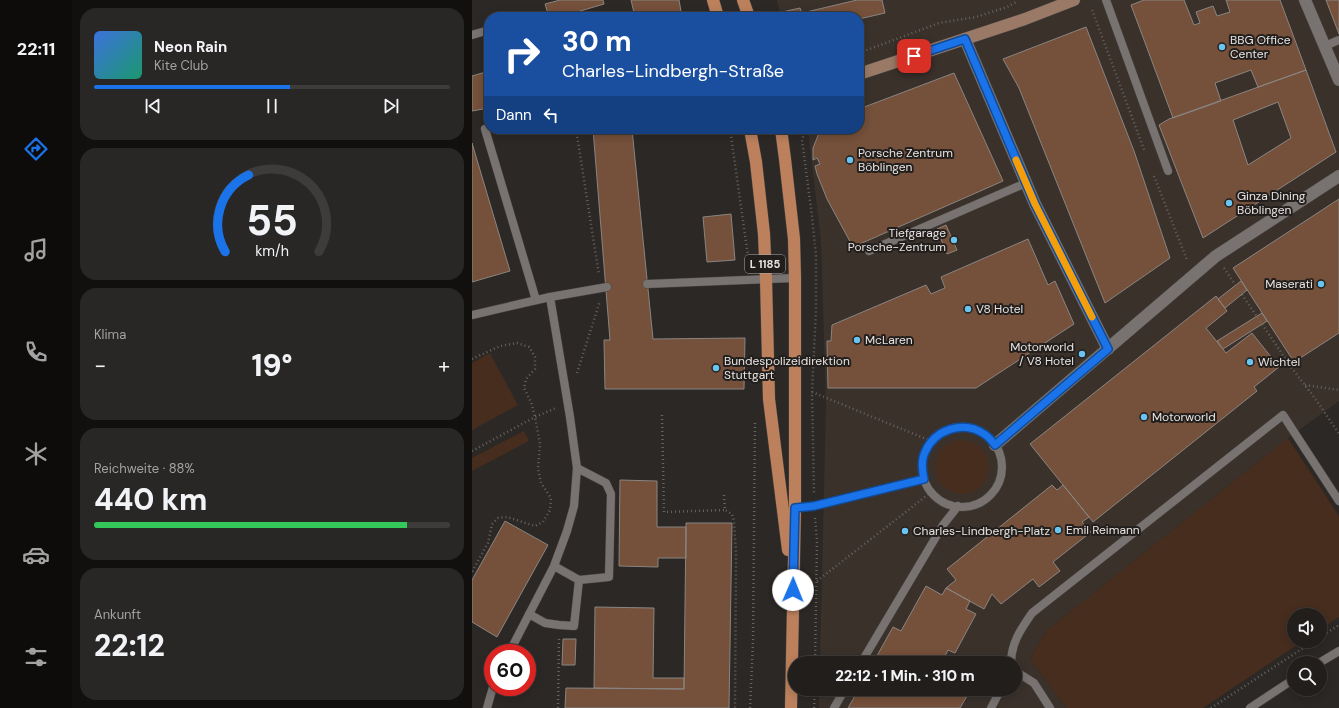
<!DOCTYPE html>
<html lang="de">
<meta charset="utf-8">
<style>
:root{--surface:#211e1c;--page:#292725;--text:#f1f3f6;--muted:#a2a2a3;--line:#3e3c3b;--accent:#1a73e8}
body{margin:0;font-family:"DM Sans",sans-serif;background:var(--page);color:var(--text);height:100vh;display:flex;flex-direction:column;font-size:15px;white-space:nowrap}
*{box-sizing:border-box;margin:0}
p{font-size:13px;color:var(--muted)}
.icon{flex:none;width:22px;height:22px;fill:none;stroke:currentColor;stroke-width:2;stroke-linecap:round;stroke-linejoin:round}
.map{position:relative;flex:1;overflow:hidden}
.side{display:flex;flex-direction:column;gap:8px;padding:8px;background:#12100f;width:400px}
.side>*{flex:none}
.top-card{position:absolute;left:12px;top:12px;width:380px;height:122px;border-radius:16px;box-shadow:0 2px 10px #0003,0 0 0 1px var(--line);background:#1a4fa0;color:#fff;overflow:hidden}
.buttons{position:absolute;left:815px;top:608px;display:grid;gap:8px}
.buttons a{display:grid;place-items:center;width:40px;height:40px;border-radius:50%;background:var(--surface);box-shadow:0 2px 10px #0003,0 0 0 1px var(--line);font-size:20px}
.speed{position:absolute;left:12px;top:644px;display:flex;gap:8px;font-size:20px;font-weight:700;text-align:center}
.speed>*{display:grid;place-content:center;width:52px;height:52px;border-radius:50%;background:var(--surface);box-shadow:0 2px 10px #0003,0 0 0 1px var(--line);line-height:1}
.speed .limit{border:6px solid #d22;background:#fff;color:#111}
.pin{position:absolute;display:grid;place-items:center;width:34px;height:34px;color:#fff;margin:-17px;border-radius:8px;box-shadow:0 2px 6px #0006}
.me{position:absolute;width:44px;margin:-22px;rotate:1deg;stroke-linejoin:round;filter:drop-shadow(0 0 3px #0008)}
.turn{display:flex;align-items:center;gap:14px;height:84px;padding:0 12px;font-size:18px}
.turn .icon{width:52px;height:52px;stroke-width:2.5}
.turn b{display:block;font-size:28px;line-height:34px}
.then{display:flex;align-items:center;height:38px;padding:0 12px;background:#0003;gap:8px;font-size:15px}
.big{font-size:30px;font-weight:800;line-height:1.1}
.side .card{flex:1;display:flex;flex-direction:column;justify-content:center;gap:6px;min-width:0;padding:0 14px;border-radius:16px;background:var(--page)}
.side .dial{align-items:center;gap:0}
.dial svg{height:104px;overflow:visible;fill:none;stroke:var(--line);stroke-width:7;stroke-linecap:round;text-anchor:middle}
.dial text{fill:var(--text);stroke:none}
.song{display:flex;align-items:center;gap:12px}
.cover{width:48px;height:48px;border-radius:6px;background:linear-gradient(135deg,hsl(220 70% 55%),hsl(160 70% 35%))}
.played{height:4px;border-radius:2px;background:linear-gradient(90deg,var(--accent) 55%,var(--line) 55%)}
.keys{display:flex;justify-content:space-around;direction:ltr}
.heat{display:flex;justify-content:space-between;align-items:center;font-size:22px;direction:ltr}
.charge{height:6px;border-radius:3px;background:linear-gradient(90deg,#34c759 88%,var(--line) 0)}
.trip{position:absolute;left:316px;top:656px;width:234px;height:40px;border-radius:20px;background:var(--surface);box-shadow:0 2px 10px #0003,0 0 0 1px var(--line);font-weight:800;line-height:40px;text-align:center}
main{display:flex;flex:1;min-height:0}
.menu{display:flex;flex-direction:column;width:72px;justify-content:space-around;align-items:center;background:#0d0c0b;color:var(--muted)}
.menu .icon{width:28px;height:28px}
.menu .current{color:var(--accent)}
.menu b{font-size:18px;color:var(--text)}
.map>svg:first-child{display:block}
.built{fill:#3a312b}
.green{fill:#462d1e}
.building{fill:#75503a;stroke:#8a8582;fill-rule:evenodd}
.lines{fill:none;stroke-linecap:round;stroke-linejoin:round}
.lane-casing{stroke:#474442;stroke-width:9}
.street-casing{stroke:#474442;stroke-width:13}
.secondary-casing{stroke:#474442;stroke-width:13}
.primary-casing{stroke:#474442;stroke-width:13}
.path{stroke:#676361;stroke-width:2.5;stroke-dasharray:1 3;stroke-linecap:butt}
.lane{stroke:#787370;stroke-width:8}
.street{stroke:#787370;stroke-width:12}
.secondary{stroke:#9a7a66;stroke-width:12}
.primary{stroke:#bc815c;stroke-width:12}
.route-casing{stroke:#114b97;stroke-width:10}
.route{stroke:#1a73e8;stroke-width:7}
.slow{stroke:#f59e0b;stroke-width:7}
.poi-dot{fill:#69c4f0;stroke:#221e1c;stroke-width:1.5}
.labels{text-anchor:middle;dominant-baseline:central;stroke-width:4;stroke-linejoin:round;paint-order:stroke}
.shield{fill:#221e1c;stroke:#aca9a7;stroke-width:1}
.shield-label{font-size:11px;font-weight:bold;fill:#e7e4e3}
.poi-label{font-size:12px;fill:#e7e4e3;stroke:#221e1c;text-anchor:start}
</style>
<main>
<nav class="menu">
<b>22:11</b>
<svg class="icon current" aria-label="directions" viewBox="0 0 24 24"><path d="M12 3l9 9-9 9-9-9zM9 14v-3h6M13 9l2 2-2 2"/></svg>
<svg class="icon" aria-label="music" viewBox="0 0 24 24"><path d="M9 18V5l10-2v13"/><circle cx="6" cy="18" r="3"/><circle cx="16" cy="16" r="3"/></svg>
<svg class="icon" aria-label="phone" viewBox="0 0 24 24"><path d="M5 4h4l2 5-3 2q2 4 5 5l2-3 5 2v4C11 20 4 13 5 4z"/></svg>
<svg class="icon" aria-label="climate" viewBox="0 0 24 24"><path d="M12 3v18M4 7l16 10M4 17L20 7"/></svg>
<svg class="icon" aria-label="car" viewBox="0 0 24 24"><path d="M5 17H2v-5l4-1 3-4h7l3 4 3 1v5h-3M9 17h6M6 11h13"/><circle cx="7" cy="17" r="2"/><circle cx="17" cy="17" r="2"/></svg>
<svg class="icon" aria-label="filters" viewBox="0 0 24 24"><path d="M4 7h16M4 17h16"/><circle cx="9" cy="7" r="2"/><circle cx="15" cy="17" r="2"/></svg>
</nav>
<section class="side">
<div class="card">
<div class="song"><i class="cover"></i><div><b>Neon Rain</b><p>Kite Club</p></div></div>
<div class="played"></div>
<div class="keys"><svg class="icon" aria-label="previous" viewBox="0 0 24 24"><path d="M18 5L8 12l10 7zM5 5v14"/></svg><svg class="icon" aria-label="pause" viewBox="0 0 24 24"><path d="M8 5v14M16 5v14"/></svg><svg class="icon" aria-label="next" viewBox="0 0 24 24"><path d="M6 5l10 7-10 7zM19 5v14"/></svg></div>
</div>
<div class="card dial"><svg viewBox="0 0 100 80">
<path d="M14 69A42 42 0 1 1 86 69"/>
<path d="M14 69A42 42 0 0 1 32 10" stroke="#1a73e8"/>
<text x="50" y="56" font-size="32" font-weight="700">55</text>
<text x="50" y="72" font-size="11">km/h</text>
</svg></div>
<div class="card"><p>Klima</p>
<div class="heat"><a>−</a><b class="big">19°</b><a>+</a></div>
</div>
<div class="card"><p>Reichweite · 88%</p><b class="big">440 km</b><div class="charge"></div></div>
<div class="card"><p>Ankunft</p><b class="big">22:12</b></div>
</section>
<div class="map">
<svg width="867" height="708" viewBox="0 0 867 708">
<rect width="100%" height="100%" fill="#2c2826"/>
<path class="built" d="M305,0H867V401L816,438L574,631L558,659L594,708H347V689H543V663H348L354,404L349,241L336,129H387V17H309Z"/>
<path class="green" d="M18,353L46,405L0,430V363Z
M52,431L57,441L0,471V458Z
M816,438L867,516V617L848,630V615H822V641H831L731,708H594L558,659L574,631Z
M463 467a27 27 0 1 1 54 0a27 27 0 1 1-54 0Z"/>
<path class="building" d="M88,0H131L132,4L88,17H77L73,4Z
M159,0H207L210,17H163Z
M385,0H410L413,13L387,19V17H297V15L328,8L330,13Z
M672,0H712L722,25L728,23L724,12L741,6L745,16L758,12L754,0H808L834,70L786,87L779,70L743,83L749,101L701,118L659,5Z
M854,0H867V34Z
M614,27L662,151L698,258L633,303L547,88L531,59Z
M834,70L864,152L731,238L687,125L697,119ZM806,102L819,138L776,165L761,120Z
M17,71V108L0,111V76Z
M482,73L531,181L381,247L355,199L345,174L343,166L348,164L345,158L341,160V148L347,133L349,129H387V109Z
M121,129H160L181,339L273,338L272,389H133L132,340H138Z
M0,143L38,271L0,282Z
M867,199V333L822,362L761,268Z
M259,214L263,260L235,262L231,217Z
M474,225L485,250L475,254L465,229Z
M556,239L576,285L583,281L602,324L504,388H356L355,341H359L360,325L454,285L459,294L473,288L469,277Z
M769,281L775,290L753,308L746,299Z
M744,296L755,311L734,328L754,353L780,333L807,367L782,387L785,391L621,522L558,444Z
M790,313L795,321L751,349L745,341Z
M148,480L185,481V527H214V558H186V567L147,566Z
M580,485L585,490L591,485L617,517L610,522L619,532L581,562L588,571L567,587L561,579L529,604L520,594L512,609L474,588L484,580L475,569Z
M33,521L76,545L25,637L0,622V580Z
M214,523H260L257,708H93L94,688L212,689Z
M454,586L470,595L474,588L498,601L494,609L504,614L483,653L476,650L473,656L487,663H401L421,627L429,631Z
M123,607L182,608L181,678H212V689L122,688Z
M91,639H104L103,665H90Z
M387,689H499L488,708H376Z"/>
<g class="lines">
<g class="lane-casing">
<path id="lane" d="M634,0L696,171
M0,35L17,30
M853,46L867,40
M17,128L13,129L64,300
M397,251L554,183
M175,284L323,278
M0,315L78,297L135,287
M450 467a40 40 0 1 1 80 0a40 40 0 1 1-80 0Z
M105,468L134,483L139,494L137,577L107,580
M323,508L342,506L452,479
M57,614L73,623L87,625L102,626L107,580L82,566
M37,653L82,566L95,531L102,506L105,468L98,417L78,297
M389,663L471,525L486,506
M539,663C539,643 549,629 560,613L811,415L867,501
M847,663L867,651
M543,671L562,683L578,708
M15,708L21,687
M362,708L373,689
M519,708L529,689
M778,708L822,679"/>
</g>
<g class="street-casing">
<path id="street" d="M833,0L867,80
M493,39L563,204L636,349
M523,445L744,256L867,176"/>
</g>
<g class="secondary-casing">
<path id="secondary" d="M387,74L553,19L602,0"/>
</g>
<g class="primary-casing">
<path id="primary" d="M241,0L246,17
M271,0L277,17
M278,129L284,162L292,234L294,279L297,399L316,550
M309,129L313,159L322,239L323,278V508L319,708"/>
</g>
<path class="path" d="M620,10L673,152
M387,53L467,23L504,17L535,7L546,1
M104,129L127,275
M258,129L277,263
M334,129L330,140L340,216L344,256V310L340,392L342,493
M682,176L715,260
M752,268L819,367L845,401L867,434
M0,359L28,346L45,343L57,347L63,357V369L54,379L52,388L59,402L63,417L68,444L66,469L69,483L79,498L78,510L71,522L63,526L35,517L26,518L20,524L16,543L0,572
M105,373L128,301
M833,385L867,390
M340,392L459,441
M190,415L192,512L253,510
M0,451L63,417L84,408
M252,495L253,510L260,514L262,521L264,553L263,708
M343,518L345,540L343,663
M345,581L458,493
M848,637L867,625
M86,708L87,638
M278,708L281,642L283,420
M342,708L343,689
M739,708L842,641"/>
<use href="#lane" class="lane"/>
<use href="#street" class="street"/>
<use href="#secondary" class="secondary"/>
<use href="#primary" class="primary"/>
</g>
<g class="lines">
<g class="route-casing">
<path id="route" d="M321,590L323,508L342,506L452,479C450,470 449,460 453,452C463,429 492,420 512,434C517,437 520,441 523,445L636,349L563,204L493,39L442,56"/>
</g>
<use href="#route" class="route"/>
<path class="slow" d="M544,160L563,204L620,317"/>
</g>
<g class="poi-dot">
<circle cx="750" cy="47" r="4"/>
<circle cx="378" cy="160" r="4"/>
<circle cx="757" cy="203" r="4"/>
<circle cx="482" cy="240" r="4"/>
<circle cx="849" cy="284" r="4"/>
<circle cx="496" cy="309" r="4"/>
<circle cx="385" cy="340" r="4"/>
<circle cx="610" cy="354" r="4"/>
<circle cx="778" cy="362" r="4"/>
<circle cx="244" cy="368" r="4"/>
<circle cx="672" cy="417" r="4"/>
<circle cx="586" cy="530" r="4"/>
<circle cx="433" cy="531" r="4"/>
</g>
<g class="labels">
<rect class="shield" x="273" y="255" width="40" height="18" rx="3"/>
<g class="shield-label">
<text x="293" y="264">L 1185</text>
</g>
<g class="poi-label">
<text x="758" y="40">BBG Office<tspan x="758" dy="14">Center</tspan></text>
<text x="386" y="153">Porsche Zentrum<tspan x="386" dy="14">Böblingen</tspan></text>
<text x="765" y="196">Ginza Dining<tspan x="765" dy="14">Böblingen</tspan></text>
<text x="474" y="233" text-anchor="end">Tiefgarage<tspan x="474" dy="14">Porsche-Zentrum</tspan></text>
<text x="841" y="284" text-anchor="end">Maserati</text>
<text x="504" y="309">V8 Hotel</text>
<text x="393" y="340">McLaren</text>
<text x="602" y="347" text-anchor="end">Motorworld<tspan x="602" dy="14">/ V8 Hotel</tspan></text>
<text x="252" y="361">Bundespolizeidirektion<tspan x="252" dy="14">Stuttgart</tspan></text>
<text x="786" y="362">Wichtel</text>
<text x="680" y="417">Motorworld</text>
<text x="594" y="530">Emil Reimann</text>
<text x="441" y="531">Charles-Lindbergh-Platz</text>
</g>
</g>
</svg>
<div class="buttons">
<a><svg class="icon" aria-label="sound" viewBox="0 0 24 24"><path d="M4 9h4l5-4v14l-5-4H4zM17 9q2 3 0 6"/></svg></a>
<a><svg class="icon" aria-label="search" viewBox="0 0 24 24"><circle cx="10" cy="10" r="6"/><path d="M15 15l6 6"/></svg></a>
</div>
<div class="speed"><div class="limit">60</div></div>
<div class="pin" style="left:442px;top:56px;background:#d93025"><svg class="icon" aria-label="arrive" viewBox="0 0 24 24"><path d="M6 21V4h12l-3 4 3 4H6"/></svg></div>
<svg class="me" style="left:321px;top:590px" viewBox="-20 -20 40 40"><circle r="19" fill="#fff"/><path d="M0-13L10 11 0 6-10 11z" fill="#1a73e8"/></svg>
<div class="trip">22:12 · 1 Min. · 310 m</div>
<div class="top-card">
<div class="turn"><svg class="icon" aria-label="right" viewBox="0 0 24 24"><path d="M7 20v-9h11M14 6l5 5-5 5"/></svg><div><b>30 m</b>Charles-Lindbergh-Straße</div></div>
<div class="then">Dann<svg class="icon" aria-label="left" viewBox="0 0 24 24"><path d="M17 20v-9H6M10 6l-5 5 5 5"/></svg></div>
</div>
</div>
</main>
